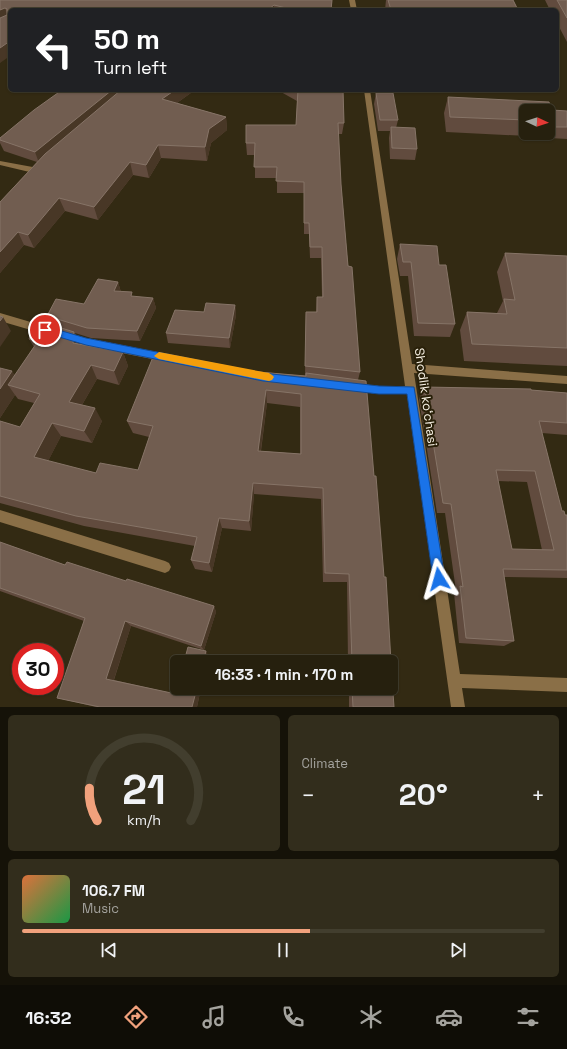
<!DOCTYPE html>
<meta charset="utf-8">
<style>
:root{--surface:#26200e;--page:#322d1c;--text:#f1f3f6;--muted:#a4a39e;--line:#423e2e;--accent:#f1a17c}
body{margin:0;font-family:"Space Grotesk",sans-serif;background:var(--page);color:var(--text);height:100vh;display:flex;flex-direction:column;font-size:15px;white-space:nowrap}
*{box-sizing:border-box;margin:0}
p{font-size:13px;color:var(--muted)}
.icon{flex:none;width:22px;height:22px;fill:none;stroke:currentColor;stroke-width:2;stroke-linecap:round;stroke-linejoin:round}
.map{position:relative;height:707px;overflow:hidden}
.panel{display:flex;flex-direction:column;gap:8px;padding:8px;background:#151208;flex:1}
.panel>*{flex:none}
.guide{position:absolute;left:8px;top:8px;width:551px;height:84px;border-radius:6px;box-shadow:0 1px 3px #0004,0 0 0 1px var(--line);background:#202124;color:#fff;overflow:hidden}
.needle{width:26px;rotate:94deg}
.buttons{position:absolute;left:519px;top:104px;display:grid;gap:8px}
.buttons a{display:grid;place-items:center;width:36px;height:36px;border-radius:6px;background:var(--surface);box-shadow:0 1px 3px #0004,0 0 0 1px var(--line);font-size:20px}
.speed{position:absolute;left:12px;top:643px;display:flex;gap:8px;font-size:20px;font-weight:700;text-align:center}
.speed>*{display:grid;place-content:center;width:52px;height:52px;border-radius:50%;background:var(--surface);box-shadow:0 1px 3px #0004,0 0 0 1px var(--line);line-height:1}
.speed .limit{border:6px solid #d22;background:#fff;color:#111}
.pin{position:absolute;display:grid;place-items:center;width:34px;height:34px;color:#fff;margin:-17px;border:2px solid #fff;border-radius:50%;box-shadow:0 1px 4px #0007}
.me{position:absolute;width:44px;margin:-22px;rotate:352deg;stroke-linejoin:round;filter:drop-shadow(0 0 3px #0008)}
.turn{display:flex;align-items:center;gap:14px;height:84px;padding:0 20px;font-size:18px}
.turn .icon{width:52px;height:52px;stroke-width:2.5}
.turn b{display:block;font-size:28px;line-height:34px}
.big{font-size:30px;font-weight:700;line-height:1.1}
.panel .widget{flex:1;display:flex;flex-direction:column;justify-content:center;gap:6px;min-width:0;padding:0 14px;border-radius:6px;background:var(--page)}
.panel .dial{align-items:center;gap:0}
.dial svg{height:104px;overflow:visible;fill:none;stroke:var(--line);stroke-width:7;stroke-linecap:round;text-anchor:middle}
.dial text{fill:var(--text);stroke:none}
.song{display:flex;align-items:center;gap:12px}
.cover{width:48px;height:48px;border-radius:6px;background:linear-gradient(135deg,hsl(20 70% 55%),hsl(140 70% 35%))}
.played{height:4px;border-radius:2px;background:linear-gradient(90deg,var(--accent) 55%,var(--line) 55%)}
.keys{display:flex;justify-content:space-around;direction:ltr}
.heat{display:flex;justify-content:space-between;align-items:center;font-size:22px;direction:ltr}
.panel .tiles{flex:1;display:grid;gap:8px;grid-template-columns:1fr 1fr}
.widget:last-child{grid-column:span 2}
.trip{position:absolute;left:170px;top:655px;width:228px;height:40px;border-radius:6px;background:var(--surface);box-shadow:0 1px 3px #0004,0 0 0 1px var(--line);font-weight:700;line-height:40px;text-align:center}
.dock{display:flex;height:64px;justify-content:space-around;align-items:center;background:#0f0d06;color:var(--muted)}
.dock .icon{width:28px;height:28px}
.dock .on{color:var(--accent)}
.dock b{font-size:18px;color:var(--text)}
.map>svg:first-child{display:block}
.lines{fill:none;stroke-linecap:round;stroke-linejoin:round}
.minor{fill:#8a6f47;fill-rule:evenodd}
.wall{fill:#614b3e;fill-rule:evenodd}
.shaded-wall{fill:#483726}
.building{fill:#715d50;stroke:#867467;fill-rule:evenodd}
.route{fill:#1a73e8;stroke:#114b97}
.slow{fill:#f59e0b}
.labels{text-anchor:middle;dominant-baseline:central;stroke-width:4;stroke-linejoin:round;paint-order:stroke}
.street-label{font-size:13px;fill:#f7f1e4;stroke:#292009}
</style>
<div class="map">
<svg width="567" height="707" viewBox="0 0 567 707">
<rect width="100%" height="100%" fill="#332a13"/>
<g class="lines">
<path class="minor" d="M349,0H355L357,10H351Z
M364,90H370L412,364L567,376V384L414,373L460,674L567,678V692L462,688L465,707H451L407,394H379L354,391L350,390L349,387L350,384L354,383L379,386H405Z
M0,161L38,168L42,171L38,174L0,165Z
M0,313L51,328L53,331L51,334L48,335L0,321Z
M65,332L86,338L218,364L222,365L223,368L222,371L218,372L86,346L62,339L60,336L62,333Z
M0,510L165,561L169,563L171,567L169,571L165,573L0,522Z"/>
</g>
<path class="wall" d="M0,0H332L331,10H10L0,63Z
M386,0H513L518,10H385Z
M545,0H567V42L557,23V10H550Z
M62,90H195L177,103L226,117L227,130L211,143L207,161L161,158L149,178L133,175L98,220L65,211L34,248L24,245L0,273V202L37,162L4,151L0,143V138Z
M281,90H343L344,123L342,134H338L341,184L348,266L360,372L358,380L374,476L391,662H348L347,582H323L321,499L254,494L251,531L222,528L212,572L195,569L191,560L195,546L84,526L0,503V421L20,427L34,403L18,399L15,395L0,418V368L15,375L34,347L29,339L51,325L47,316L84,304L118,282L121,292L134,297L153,298L156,308L140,341L91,338L75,333L80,344L123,352L128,366L119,385L97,379L82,405L102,421L92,443L61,436L48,461L96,473L138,470L149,437L133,433L127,421L204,366L305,376L306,312H316L317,297H322L321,258H310L309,234H304V193H277V178H255V155H247L246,143L296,125L297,101L281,92ZM267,403L300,407V454L261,451Z
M376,93L398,120L396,128L417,149L415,160L390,159L389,138L390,131H378L374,104Z
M448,97L552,110L567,111V139L550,138L549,135L548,137L446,132L444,113ZM526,111H548V133H526Z
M400,244L439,265L455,324L450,337L414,336L408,276H400L397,259Z
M505,253L567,256V366L464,361L460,330L467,312L497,313L503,301L497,272Z
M235,305L236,315L230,348L168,343L166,333L204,312Z
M424,387L531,390L567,393V435L542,433L562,511L565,515H567V578L504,577L514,641L504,646L459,643L454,593L456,591L445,513H437L419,399ZM498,481L527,482L542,550L512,549Z
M0,542L65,565L214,606L216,612L204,650L131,626L114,680L176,694L177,688H201L197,707H96L66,700L57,698L84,621L0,591Z
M349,688H391L394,707H349Z"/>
<path class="shaded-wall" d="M274,5V10H268Z
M5,8L9,19L0,23V10Z
M10,41V56L0,63V48Z
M112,90H129L39,163L35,152Z
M175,90H195L164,112L162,99Z
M226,117L227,130L211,143L207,161L205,147L209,129Z
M158,145L161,158L149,178L146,165Z
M130,162L133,175L98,220L94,207Z
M59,198L65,211L34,248L28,235Z
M18,232L24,245L0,273V252Z
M118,282L121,293L114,291Z
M153,298L156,308L140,341L137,331Z
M235,305L236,315L230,348L229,338Z
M3,317L11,331L0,347V321Z
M74,332L81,346L73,343Z
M123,352L128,366L119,385L114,371Z
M91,365L97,379L76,415L69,402Z
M12,371L22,385H8L15,395L0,418V389Z
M266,390L267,403L259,463L258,451Z
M95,408L102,421L92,443L84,431Z
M52,423L61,436L44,469L34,457Z
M253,483L254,494L251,531L249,521Z
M219,518L222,528L212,572L209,563Z
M214,606L216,612L204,650L201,646Z
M125,621L131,626L113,682L106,679Z
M206,651L208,655L207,662H203Z
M197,688H201L197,707H192Z"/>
<path class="building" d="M0,0H332L331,10H294L274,5L268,10H10V41L0,48V18L7,15V9L5,8L0,10Z
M388,0H513L518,10H391Z
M557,0H567V18Z
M62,90H112L35,152L0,140V138L34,110Z
M121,90H175L162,99L226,117L209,129L205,147L158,145L146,165L130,162L94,207L59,198L28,235L18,232L0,252V202L45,154Z
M298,90H343L344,123H338L341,184L348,266L352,267L360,372L305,366L306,312H317V297H323L322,247H310L309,223H304V182L276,181L277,167H254L255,143H246V125H296Z
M376,93H393L398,120H380Z
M448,97L549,102L555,121H548V111H526V120L450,117Z
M552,110L567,111V127H555L554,124L555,121Z
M391,127L415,128L417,149L392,148Z
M400,244L437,246L439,265H446L455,324L418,323L411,262H403Z
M505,253L567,256V348L472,344L467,312L507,314L504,299L515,300Z
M98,279L118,282L114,291L132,292L131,296L153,298L137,331L87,328L47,316L56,299L84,304Z
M206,303L235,305L229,338L166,333L175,310L204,312Z
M0,316L3,317L0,321Z
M39,321L74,332L73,343L123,352L114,371L91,365L69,402L95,408L84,431L52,423L34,457L96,473L100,463L138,470L153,426L127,421L153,357L204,366L205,363L258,372L306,376V373L366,381L374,476H376L384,577H386L391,662H352L349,574L325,573L323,488L253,483L249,521L219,518L209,563L191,560L197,537L76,516L0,496V421L20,427L40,394L8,385L38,341L29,339ZM266,390L301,394V454L258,451Z
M0,368L12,371L0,389Z
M424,387L531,389V390L567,393V423L539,421L562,511H564L565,515H567V570L503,569L514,641L466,638L460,586L463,587L451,504L443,503ZM496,470L535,471L554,550L512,549Z
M0,542L65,565L67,562L126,581L127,579L214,606L201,646L125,621L106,679L176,694L177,688H197L192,707H100L57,698L85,618L0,588Z
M188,647L206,651L203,662H184Z
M391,663L394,707H353L352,688H391Z"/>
<path class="route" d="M45,326L86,338L263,373L379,386L414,387L445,579L443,583L439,585L435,583L433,579L407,394H379L263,381L86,345L42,332L41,330Z"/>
<path class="slow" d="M159,352L269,373L272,375L274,377L272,380L269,381L159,359L154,356Z"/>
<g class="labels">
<g class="street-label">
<text transform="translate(426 397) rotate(82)">Shodlik koʻchasi</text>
</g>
</g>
</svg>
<div class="buttons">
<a><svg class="needle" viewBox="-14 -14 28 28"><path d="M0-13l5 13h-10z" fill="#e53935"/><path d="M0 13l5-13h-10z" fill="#a4a39e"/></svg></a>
</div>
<div class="speed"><div class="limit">30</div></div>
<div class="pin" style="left:45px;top:330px;background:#d93025"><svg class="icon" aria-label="arrive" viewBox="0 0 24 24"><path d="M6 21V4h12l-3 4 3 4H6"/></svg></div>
<svg class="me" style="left:439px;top:579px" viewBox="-20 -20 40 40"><path d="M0-17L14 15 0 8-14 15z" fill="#1a73e8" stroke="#fff" stroke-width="4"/></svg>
<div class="trip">16:33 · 1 min · 170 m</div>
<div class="guide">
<div class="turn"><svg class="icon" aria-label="left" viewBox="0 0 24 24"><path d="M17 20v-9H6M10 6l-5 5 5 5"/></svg><div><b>50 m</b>Turn left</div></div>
</div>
</div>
<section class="panel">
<div class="tiles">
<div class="widget dial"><svg viewBox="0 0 100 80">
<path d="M14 69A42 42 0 1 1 86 69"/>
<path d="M14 69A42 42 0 0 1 8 44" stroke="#f1a17c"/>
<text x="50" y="56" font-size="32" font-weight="700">21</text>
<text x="50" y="72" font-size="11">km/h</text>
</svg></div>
<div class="widget"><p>Climate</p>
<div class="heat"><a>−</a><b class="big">20°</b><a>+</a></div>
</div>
<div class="widget">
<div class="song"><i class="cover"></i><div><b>106.7 FM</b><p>Music</p></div></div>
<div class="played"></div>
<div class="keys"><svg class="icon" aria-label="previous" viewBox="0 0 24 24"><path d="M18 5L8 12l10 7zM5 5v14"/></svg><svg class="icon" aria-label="pause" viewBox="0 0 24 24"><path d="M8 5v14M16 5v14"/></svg><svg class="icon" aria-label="next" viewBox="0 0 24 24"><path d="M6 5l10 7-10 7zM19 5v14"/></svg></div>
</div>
</div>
</section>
<nav class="dock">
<b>16:32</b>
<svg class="icon on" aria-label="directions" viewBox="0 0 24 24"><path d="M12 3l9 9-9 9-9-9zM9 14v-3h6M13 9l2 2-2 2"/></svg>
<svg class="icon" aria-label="music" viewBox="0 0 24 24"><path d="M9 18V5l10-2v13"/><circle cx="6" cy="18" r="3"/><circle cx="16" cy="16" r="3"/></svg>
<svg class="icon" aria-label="phone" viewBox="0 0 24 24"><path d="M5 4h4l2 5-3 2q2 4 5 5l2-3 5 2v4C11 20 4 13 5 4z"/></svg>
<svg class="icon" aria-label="climate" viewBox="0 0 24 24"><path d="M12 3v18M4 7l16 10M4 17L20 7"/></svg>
<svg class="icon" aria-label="car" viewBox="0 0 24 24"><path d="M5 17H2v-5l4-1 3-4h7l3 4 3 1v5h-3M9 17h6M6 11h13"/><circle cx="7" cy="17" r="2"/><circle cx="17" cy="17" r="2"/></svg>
<svg class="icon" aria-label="filters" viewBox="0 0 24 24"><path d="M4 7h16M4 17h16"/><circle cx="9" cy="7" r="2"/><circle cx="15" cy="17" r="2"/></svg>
</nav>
